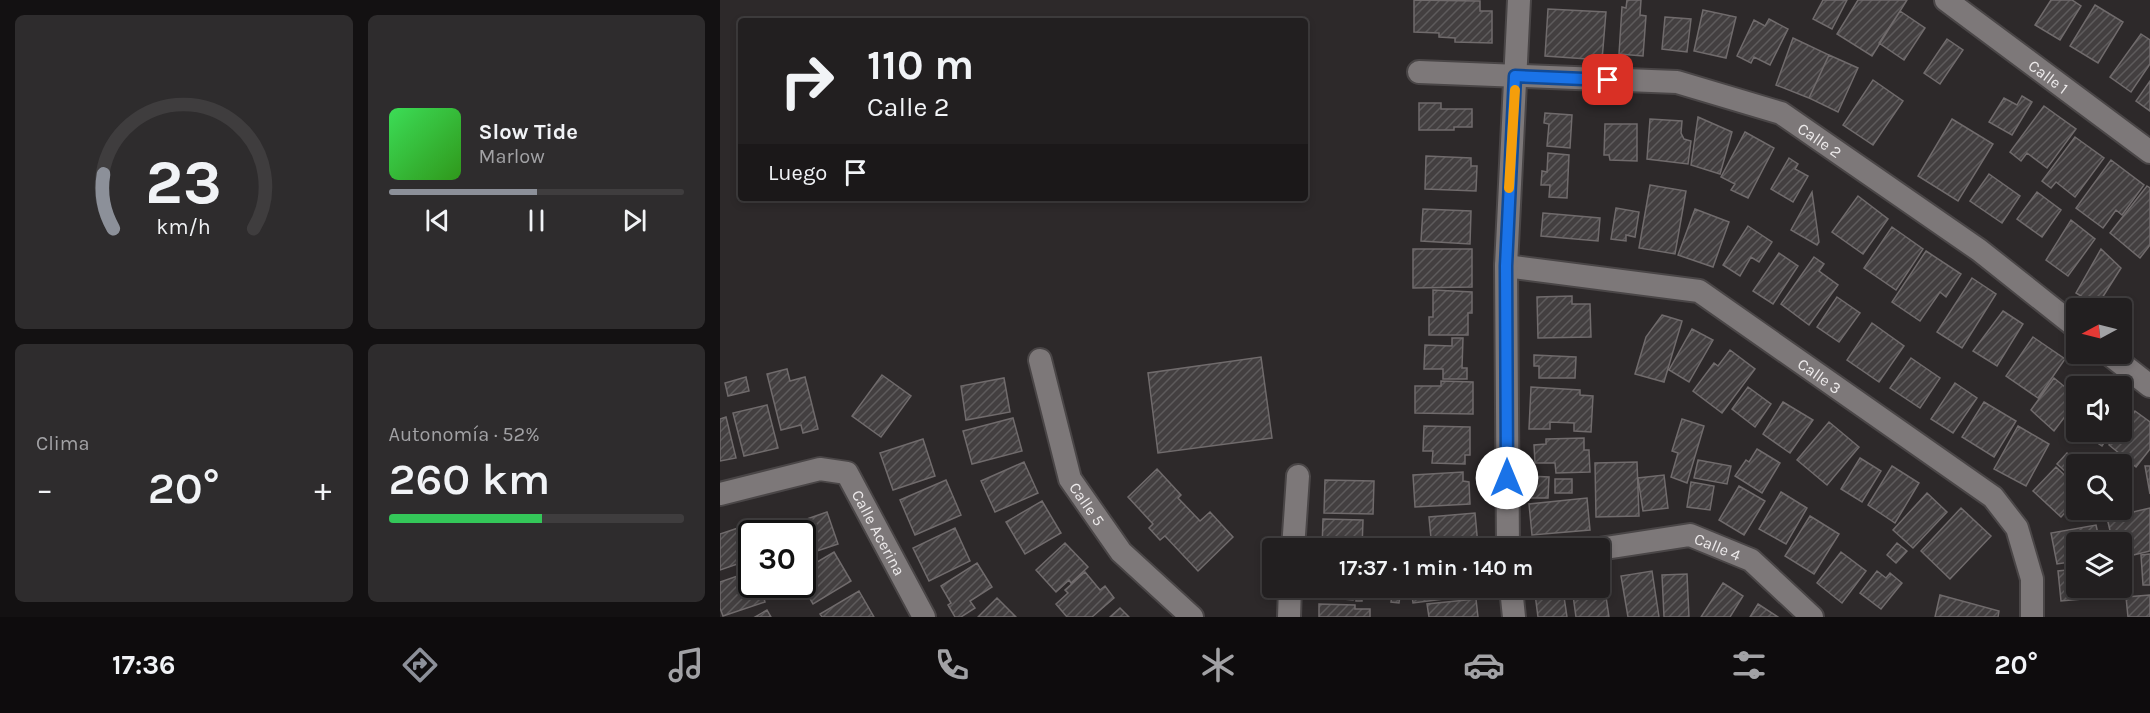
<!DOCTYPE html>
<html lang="es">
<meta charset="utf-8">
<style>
:root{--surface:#221f20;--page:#2e2c2d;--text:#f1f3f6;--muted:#a2a2a5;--line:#3f3d3e;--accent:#8c9099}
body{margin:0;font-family:Karla,sans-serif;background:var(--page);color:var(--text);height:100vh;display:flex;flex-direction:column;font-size:22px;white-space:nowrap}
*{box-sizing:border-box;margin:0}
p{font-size:20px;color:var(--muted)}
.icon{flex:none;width:33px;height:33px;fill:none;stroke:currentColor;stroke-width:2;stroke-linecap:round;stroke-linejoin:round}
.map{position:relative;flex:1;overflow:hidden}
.sheet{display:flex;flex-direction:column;gap:15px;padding:15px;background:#131112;width:720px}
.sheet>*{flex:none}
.banner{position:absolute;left:18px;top:18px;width:570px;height:183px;border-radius:6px;box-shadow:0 3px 9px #0003,0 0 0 2px var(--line);background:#221f20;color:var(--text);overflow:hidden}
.needle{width:39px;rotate:263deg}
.tools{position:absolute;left:1346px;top:298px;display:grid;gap:12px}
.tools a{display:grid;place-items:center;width:66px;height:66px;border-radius:6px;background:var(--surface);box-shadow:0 3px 9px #0003,0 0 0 2px var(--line);font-size:30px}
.speed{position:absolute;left:18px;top:520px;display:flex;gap:12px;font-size:30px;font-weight:700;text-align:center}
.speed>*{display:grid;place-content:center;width:78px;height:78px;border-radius:50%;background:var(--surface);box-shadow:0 3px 9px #0003,0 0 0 2px var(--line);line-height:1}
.speed .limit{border:3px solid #111;border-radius:9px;background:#fff;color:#111}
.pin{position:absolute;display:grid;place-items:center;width:51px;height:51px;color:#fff;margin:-26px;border-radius:12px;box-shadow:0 3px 9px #0006}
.me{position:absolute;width:66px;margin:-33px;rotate:0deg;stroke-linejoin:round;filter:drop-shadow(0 0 4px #0008)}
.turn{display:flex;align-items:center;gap:21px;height:126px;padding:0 30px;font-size:27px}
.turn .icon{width:78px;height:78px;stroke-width:2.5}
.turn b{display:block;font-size:42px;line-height:51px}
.then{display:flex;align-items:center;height:57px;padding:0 30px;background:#0003;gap:12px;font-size:22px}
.big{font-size:45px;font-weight:600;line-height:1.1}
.sheet .card{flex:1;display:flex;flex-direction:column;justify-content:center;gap:9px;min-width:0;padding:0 21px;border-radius:9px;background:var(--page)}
.sheet .dial{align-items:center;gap:0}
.dial svg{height:156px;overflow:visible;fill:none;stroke:var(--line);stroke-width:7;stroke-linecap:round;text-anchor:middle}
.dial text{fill:var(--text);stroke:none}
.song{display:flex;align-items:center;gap:18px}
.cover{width:72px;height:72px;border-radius:9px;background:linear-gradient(135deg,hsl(130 70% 55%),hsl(110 70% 35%))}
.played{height:6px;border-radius:3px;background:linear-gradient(90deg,var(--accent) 50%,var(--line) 50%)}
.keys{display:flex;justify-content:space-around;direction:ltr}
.heat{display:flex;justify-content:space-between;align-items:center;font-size:33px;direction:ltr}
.charge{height:9px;border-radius:4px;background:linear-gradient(90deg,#34c759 52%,var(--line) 0)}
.sheet .tiles{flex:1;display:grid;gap:15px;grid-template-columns:repeat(2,1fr)}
.trip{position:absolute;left:542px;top:538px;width:348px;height:60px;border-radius:6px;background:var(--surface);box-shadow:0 3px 9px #0003,0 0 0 2px var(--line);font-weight:600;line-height:60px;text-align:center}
.menu{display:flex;height:96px;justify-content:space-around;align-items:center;background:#0e0c0d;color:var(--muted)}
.menu .icon{width:42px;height:42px}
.menu .active{color:var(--accent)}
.menu b{font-size:27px;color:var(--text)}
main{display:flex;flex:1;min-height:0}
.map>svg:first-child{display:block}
.building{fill:url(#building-hatch);stroke:#706b6c;stroke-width:1.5}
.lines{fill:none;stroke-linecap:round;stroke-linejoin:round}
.minor-casing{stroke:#4a4647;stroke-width:26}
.minor{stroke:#7d7879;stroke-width:22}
.route-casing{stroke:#114b97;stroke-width:15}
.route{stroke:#1a73e8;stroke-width:10}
.slow{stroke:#f59e0b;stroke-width:10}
.labels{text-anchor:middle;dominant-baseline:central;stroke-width:6;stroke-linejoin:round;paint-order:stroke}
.street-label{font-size:16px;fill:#edeaeb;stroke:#2d292a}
</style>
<main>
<section class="sheet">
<div class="tiles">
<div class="card dial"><svg viewBox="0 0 100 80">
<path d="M14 69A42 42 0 1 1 86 69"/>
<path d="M14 69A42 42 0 0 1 9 41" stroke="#8c9099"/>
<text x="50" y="56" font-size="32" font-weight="700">23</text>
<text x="50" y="72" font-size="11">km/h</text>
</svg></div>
<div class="card">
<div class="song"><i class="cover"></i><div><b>Slow Tide</b><p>Marlow</p></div></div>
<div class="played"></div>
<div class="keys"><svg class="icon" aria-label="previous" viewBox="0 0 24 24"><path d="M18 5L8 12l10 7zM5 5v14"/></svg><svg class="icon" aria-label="pause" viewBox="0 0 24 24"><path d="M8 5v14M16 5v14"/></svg><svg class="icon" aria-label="next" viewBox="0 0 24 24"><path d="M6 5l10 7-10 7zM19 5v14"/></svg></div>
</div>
<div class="card"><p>Clima</p>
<div class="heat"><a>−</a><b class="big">20°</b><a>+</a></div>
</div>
<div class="card"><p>Autonomía · 52%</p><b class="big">260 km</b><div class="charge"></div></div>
</div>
</section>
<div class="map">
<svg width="1430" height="617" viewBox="0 0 1430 617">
<defs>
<pattern id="building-hatch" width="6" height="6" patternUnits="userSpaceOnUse" patternTransform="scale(1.5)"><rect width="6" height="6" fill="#433f40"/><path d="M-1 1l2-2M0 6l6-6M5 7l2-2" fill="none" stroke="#5e5b5c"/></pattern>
</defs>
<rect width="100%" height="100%" fill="#2d292a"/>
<path class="building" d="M694,0L760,1V11H772V43L735,42V38L719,37V33L694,32Z
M907,0H921L920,15L926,16L923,56L899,54L902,7L906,8Z
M1103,0H1127L1112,29L1093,19Z
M1138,0H1187L1152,56L1117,34Z
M1331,0H1352L1361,6L1340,40L1315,25Z
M1375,5L1403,22L1378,63L1350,46Z
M828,9L886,12L882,60L825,56Z
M983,10L1016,17L1006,58L974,51Z
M1180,11L1205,28L1184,60L1159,43Z
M945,17L971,19L967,52L942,49Z
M1049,19L1068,29L1050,65L1034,57L1031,63L1017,56L1034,20L1045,26Z
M1421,34L1430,40V64L1411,92L1390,77Z
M1073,38L1109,55L1089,98L1056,85Z
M1227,39L1243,50L1220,84L1204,73Z
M1109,55L1138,68L1118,112L1089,98Z
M1153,80L1183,101L1153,145L1123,125Z
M1430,81V111L1416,101Z
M1302,96L1312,102L1292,135L1269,122L1284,98L1297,105Z
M699,103H721V109H752V127H734V130H699Z
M1324,106L1356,129L1327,168L1307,153L1301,161L1290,152Z
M825,113L852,115L850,148L827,146L829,124L824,123Z
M978,117L1012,132L1000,174L971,165Z
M930,119L962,121L961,133L964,139L971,141L968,164L927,159Z
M1232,119L1273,144L1238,201L1198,176Z
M885,124H917V161L890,160L889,155H884Z
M1025,132L1054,148L1028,198L1011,190L1015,184L1001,177Z
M1355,137L1384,158L1355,197L1336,182L1331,188L1322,181Z
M828,153L849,155L847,198L829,197L830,185H821L822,171L827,172Z
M706,156L751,158V166H757L756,191L705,189Z
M1069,158L1078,164L1075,169L1088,176L1073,202L1051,189Z
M1391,160L1424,185L1402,215L1396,210L1383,228L1356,208Z
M1269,174L1300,196L1282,223L1250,201Z
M930,185L966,191L955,254L919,248Z
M1427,186L1430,188V245L1420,258L1390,233Z
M1092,192L1099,242L1097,245L1071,230Z
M1317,192L1341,210L1322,237L1297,219Z
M1138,196L1168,219L1143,254L1112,232Z
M896,208L919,212L915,237L906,235V241L891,239Z
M703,209L751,211L750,244L701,241Z
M975,209L1009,222L993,267L958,255Z
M823,213L880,218L878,241L821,236Z
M1351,220L1375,239L1348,276L1326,260Z
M1028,226L1052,242L1039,262L1031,257L1020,276L1003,265Z
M1172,227L1203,249L1176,290L1144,268Z
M693,249H752V287L693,288Z
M1381,249L1401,268L1377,306L1356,293Z
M1206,251L1241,274L1226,297L1220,292L1200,321L1172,302Z
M1059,253L1078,266L1053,304L1033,291Z
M1094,257L1104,264L1099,271L1118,285L1089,325L1061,304Z
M1252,278L1276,294L1242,348L1217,332Z
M713,290L752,292V313H748V335H709V317H713Z
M852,296V304H870L871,337L818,338L817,297Z
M1117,297L1140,313L1119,342L1097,327Z
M1283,311L1303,324L1277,366L1253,351Z
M942,315L962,321L944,382L915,374L926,337Z
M1152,323L1184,346L1159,382L1127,360Z
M972,329L993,340L969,382L949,370Z
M1313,337L1345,359L1318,398L1286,376Z
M732,338H743L742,368H747V379H723V369H704L705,345L732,346Z
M1010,350L1035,369L1002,413L973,391L994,363L998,366Z
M814,355L856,357L855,378H819V366H814Z
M541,357L552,438L438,453L428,373Z
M1191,358L1220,378L1200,408L1170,388Z
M67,369L70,381L85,377L98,429L83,433L81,425L61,430L47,374Z
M162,375L191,396L161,437L132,416Z
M26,377L29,391L8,396L5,383Z
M284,378L290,412L246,420L241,386Z
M1334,378L1356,396V402L1334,431L1311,410Z
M721,381L753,382V414L695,413V386H721Z
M1235,383L1257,398L1233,433L1211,419Z
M811,387L860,390V395L873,396L871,432L854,431V423L830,422V429H809Z
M1028,387L1051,404L1035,427L1012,409Z
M1063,402L1093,420L1070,453L1043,434Z
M1264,402L1296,421L1274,457L1242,437Z
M47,405L58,448L24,456L13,413Z
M1415,411L1430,422V449L1416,467L1389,445L1399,432H1401V429Z
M6,417L16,458L0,461V419Z
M293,418L302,451L252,464L243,431Z
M962,419L984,426L967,483L951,477L958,453L952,451Z
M1109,422L1139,447L1107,485L1077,460Z
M704,426L750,427V455H745V464L712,463L713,451H703Z
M1298,426L1329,444L1306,486L1274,469Z
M1361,432H1391L1382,446Z
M864,438V450H869L870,472L836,473L835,463H815L814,445L826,444V439Z
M203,439L215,476L173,490L160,453Z
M1037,449L1060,463L1042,493L1015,476L1026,460L1029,462Z
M1347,453L1360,465H1356V481L1337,464Z
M1140,458L1161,471L1142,502L1121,489Z
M978,460L1011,466L1007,484L974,478Z
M304,462L318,493L275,512L261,481Z
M917,462L919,516L876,517L875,463Z
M1172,466L1199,483L1175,523L1148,505Z
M1425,466H1430V494Z
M1336,467L1356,486V501L1341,517L1313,491Z
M437,469L461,495L458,498L480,521L490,512L513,537L478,571L445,536L440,540L429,528L433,524L408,497Z
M743,472V481L749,482L750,504L695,507L693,475Z
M944,475L948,508L923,511L918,478Z
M808,476L829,477L828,498H807Z
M835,479H852V493H835Z
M226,480L241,515L195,535L180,500Z
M605,480L654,481L653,514L604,513Z
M971,482L994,486L990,510L967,507Z
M1019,486L1045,501L1024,535L999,520Z
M1061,492L1087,508L1066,544L1039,529Z
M1207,493L1227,512L1193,548L1173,530Z
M867,498L870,530L812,535L809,504Z
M322,501L341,533L305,554L286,522Z
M1241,508L1271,536L1230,579L1201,551Z
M1430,508V551L1401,558V543H1393L1387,518Z
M107,512L118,544L82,556V534H66L64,527Z
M755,513L758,546L712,549L709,517Z
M1090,516L1119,534L1094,574L1065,556Z
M603,519L643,520L642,549H602Z
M1376,525L1380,543H1356V561L1337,564L1331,533Z
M18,528L29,560L0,570V534Z
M235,528L250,561L209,581L193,548Z
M345,543L368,567L351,583L349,580L336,592L316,570Z
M1177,543L1187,551L1176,563L1167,555Z
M689,546L690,549H674V547Z
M114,552L131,581L93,604L82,585V571Z
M1121,552L1146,571L1122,603L1097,583Z
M1430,554V585H1423L1421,555Z
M257,563L272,587L250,601L255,608L241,617H235L228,605L231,603L221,586Z
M1356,569V588H1396V596L1341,601L1338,571Z
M32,571V585H40L45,602L3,616L0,608V582Z
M932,571L939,617H908L901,576Z
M1157,571L1166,578L1170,573L1182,583L1161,609L1140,593Z
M365,572L380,590L385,586L394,598L372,617H347L336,604L348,593L345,590Z
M967,574L969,617H944L942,575Z
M887,579L889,589L885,590L889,617H856L852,588H879V580Z
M1003,583L1023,596L1010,617H981Z
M602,588H653V599L642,598V601H636V598H633V600L602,597Z
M673,588L681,589L679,603L671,602Z
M691,588H754L755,595L693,603Z
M843,590L847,617H818L815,594Z
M139,591L154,617H102L100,614Z
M1220,595L1279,611L1278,617H1215Z
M1430,595V617H1408L1406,597Z
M277,598L296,617H258Z
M756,599L758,617H709L707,604Z
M599,604L635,605V609H650V617H599Z
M1038,604L1058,617H1030Z
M400,608L409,617H390Z
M47,610L51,617H35Z"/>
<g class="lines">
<g class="minor-casing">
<g id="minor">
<path id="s1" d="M1226,0L1430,152"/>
<path id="s2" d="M699,72L957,82L1061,113L1259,250L1356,327"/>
<path id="s3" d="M786,266L979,291L1273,497L1297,528L1312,579V617"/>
<path d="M1389,354L1430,386"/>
<path id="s4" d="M320,360L350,479L401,552L472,617"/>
<path id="s5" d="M0,494L100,469L127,473L204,617"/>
<path d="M573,549L578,476"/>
<path d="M788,549L786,266L799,0"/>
<path id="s6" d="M879,549L970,535L1031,560L1092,617"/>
<path d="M791,588L794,617"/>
<path d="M569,617L570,588"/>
</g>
</g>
<use href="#minor" class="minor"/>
</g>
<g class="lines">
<g class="route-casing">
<path id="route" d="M787,478L786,266L795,76L888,80"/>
</g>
<use href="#route" class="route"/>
<path class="slow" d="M789,188L795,90"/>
</g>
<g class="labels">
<g class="street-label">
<text stroke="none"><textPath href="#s1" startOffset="128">Calle 1</textPath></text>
<text stroke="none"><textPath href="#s2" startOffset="414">Calle 2</textPath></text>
<text stroke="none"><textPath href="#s3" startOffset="342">Calle 3</textPath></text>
<text stroke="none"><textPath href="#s4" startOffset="153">Calle 5</textPath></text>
<text stroke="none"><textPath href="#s5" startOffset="198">Calle Acerina</textPath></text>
<text stroke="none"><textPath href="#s6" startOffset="122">Calle 4</textPath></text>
</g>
</g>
</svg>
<div class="tools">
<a><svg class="needle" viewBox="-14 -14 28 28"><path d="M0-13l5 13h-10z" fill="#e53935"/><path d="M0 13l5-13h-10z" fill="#a2a2a5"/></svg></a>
<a><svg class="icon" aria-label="sound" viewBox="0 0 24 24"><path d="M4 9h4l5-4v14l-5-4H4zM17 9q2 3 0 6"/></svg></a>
<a><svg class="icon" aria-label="search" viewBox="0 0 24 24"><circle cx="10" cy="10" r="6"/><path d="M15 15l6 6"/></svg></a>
<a><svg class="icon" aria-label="layers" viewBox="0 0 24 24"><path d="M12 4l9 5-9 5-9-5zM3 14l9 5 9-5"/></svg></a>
</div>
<div class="speed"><div class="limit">30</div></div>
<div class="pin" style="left:888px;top:80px;background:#d93025"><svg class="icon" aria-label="arrive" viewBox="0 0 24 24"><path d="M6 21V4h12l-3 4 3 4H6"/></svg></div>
<svg class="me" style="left:787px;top:478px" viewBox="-20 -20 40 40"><circle r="19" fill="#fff"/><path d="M0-13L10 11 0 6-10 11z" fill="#1a73e8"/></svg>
<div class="trip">17:37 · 1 min · 140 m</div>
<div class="banner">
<div class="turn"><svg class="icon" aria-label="right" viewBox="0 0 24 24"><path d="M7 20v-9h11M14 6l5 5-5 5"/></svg><div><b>110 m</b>Calle 2</div></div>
<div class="then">Luego<svg class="icon" aria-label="arrive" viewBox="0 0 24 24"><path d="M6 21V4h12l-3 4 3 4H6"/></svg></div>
</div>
</div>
</main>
<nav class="menu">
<b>17:36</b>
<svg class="icon active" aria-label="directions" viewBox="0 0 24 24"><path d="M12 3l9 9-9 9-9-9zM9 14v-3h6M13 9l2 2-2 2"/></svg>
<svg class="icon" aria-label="music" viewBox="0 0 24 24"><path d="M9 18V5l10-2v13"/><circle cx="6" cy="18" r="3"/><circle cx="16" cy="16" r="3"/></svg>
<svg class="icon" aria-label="phone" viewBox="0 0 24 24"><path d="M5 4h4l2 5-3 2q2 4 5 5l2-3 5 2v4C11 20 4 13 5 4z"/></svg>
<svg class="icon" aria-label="climate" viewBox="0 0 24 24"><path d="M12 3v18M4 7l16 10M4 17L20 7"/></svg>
<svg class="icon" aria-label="car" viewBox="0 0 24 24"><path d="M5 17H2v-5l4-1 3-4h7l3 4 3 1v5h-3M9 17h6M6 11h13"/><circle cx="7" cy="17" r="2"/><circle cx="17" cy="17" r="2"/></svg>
<svg class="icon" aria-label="filters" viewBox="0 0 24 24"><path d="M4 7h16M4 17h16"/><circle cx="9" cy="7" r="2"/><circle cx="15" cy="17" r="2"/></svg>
<b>20°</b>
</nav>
